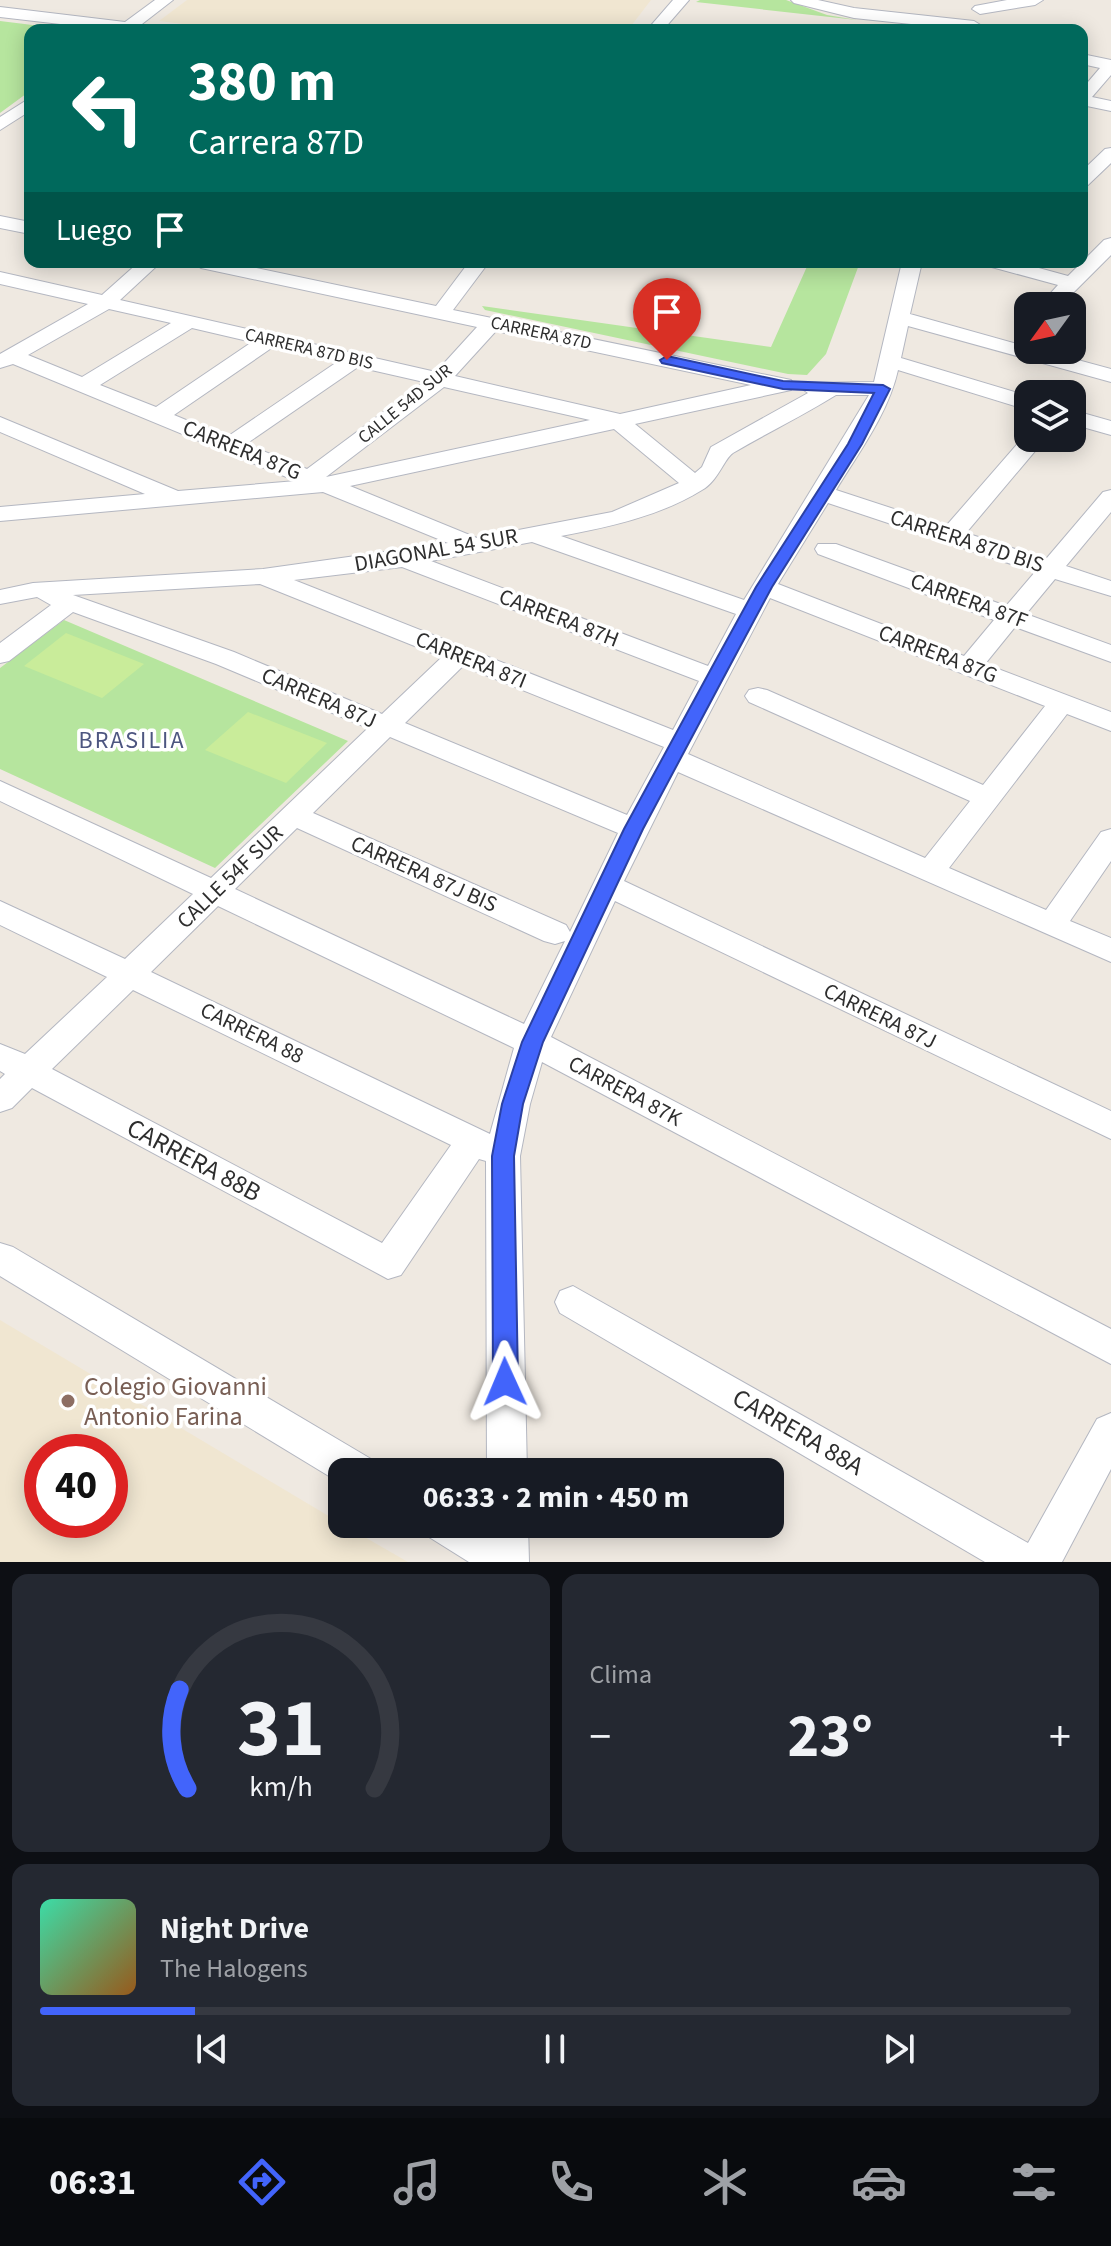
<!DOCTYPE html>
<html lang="es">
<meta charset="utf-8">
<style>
:root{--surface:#171b24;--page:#242831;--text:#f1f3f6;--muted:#9ea1a6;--line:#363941;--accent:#4264fb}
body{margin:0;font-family:"Source Sans 3",sans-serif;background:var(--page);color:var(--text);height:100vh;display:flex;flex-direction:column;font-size:30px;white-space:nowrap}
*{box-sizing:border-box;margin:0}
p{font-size:26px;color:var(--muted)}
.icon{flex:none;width:44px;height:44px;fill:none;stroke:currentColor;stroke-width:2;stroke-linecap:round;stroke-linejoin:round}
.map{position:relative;height:1562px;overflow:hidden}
.details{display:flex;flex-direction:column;gap:12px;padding:12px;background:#0d0f14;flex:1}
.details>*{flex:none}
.top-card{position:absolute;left:24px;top:24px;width:1064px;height:244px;border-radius:16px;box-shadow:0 4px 20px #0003;background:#00695c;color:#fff;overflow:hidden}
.needle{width:52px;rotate:237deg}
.controls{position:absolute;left:1014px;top:292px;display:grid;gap:16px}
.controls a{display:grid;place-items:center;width:72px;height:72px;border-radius:16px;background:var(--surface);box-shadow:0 4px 20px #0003;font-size:40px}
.speed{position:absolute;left:24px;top:1434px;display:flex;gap:16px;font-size:40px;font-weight:700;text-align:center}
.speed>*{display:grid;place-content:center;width:104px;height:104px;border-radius:50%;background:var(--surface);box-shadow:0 4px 20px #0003;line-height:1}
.speed .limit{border:12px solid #d22;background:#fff;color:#111}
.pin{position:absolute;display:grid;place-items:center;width:68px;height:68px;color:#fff;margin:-82px -34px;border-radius:50% 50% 50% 0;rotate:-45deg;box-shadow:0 0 8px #0007}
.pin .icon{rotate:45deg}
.me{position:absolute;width:88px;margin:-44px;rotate:359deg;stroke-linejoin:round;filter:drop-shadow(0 0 6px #0008)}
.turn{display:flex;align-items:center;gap:28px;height:168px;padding:0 32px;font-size:36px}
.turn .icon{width:104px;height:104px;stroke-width:2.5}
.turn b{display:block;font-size:56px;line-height:68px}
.then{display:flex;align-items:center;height:76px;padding:0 32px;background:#0003;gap:16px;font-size:30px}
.big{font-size:60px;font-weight:700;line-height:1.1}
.details .widget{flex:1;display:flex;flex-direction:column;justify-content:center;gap:12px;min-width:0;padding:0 28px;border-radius:16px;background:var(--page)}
.details .dial{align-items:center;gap:0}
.dial svg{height:208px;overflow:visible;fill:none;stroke:var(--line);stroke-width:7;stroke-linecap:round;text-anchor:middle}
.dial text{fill:var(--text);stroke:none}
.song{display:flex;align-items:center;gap:24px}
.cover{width:96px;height:96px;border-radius:12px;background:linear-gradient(135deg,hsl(160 70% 55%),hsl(30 70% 35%))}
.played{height:8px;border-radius:4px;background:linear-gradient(90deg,var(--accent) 15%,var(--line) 15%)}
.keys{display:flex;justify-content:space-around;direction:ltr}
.heat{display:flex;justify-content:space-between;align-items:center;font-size:44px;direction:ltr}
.details .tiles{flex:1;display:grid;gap:12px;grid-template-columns:1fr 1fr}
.widget:last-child{grid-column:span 2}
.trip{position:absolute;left:328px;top:1458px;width:456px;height:80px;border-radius:16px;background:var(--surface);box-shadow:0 4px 20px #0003;font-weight:700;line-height:80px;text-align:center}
.menu{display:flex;height:128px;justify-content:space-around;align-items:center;background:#090b0e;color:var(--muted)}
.menu .icon{width:56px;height:56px}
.menu .selected{color:var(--accent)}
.menu b{font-size:36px;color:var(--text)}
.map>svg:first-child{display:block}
.education{fill:#f0e6d1;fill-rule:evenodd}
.green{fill:#b6e59e}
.pitch{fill:#c9ec9a}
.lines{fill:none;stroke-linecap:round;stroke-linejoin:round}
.minor-casing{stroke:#b4b7c1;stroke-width:2}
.minor{fill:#fff;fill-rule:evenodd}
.route{fill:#4264fb;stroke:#2b41a3;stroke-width:2}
.education-dot{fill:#8d6e63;stroke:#fff;stroke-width:3}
.labels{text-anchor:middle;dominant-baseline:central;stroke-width:7;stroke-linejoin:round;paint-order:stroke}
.far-street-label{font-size:18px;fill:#2e2e2e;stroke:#fff}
.street-label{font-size:22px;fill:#2e2e2e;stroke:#fff}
.neighbourhood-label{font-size:24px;letter-spacing:2px;fill:#4d5680;stroke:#fff}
.near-street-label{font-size:26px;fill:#2e2e2e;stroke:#fff}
.near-education-label{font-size:26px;fill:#785e54;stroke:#fff;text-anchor:start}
</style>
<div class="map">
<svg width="1111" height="1562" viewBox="0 0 1111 1562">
<rect width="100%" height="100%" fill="#efe9e1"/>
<path class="education" d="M187,0H651L628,30H231L159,21Z
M0,1320L342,1524L408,1562H0ZM42,1452H110V1520H42Z"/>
<path class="green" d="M700,0H786L827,15L857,20L696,2Z
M0,21L73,30H30V91L0,113Z
M809,262H860L826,354L807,375L788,374L485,310L482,306L771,347Z
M64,620L348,741L215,868L0,769V668Z"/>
<path class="pitch" d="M66,633L144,664L102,698L24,666Z
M248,712L327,743L286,783L205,750Z"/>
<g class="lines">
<g class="minor-casing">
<path id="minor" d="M155,0H173L142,24L159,30H112L0,17V7L125,22Z
M673,0H689L663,30H647Z
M791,0H818L854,8L974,21L982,26L979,29L968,30L854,18L794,3Z
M1007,0H1043L1035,5L980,14L972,9L975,6Z
M1082,54L1111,60V75L1092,97L1111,101V111L1082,105V89L1100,68L1082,64Z
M30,98V111L0,130V117Z
M1111,148V163L1088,185L1082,186V171L1105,149Z
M0,216L30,222V234L0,228Z
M1111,238V255L1060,306H1039L1058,285L988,266L985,262H1017L1068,276L1104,240Z
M139,262H161L120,300L436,372L477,327L201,268L191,262H228L436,306L469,262H489L453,310L791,380L794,385L791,390L635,424L695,473L702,467L711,447L808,393L801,388L804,383L874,382L902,262H922L910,314L1028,347V350H1041L1111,369V382L908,326L901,358L1028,396V410L898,370C888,414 859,452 836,490L946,526L1027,433L1028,438H1046L966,533L1046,559L1103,492L1111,490V512L1066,566L1111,581V596L1055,579L1026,614L1111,645V662L1015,627L985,664L1111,712V731L1067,714L949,868L1046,910L1101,832L1111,829V861L1070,921L1111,938V962L678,772L624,881L1111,1111V1139L615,901L551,1037L1111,1329V1364L542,1062L530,1104L520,1156L527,1472H487L486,1161L479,1159L401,1275L388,1279L32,1088L12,1108L0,1112V1079L5,1074L0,1071V1044L25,1054L107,977L0,925V901L125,959L193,894L0,801V781L211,878L368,728L216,664L73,612L9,661L0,663V643L51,605L37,597L0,604V590L33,583L263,569L448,543L323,492L0,521V507L145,494L0,432V417L178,491L296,481L13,364L0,368V354L88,304L0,284V272L102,295ZM109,309L171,323L82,377L28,355ZM192,328L252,342L156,407L100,385ZM496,331L751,385L620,414L455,376ZM273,347L337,362L227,437L174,415ZM358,367L424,382L307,469L246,444ZM444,387L590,420L326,477ZM836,395H869L744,600L561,536C609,527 660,516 702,490C718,481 724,459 733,453C767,433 802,416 836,395ZM614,429L679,483L612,512L477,538L350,486ZM828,503L1035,572L1006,606L836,544H818L815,549L818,554L994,620L964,656L778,584ZM532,542L736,614L708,666L431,561ZM402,567L699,681L673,730L294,580ZM260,584L442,657L382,714L234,652L73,595ZM770,598L1045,706L983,785L767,690L758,688L749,690L745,696L749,702L970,801L925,858L688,754ZM463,666L664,747L627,815L405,723ZM390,737L618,833L570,932L566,925L313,813ZM297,828L544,941L555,944L565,941L524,1024L235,889ZM218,906L514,1048L490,1134L151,972ZM133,990L451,1145L382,1243L52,1069Z
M1072,410L1111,421V435L1072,424Z
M0,1243L13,1247L371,1459L377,1472H342V1484L0,1276Z
M573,1286L1028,1543L1097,1419L1111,1413V1469L1062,1562H985L560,1313L555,1302L560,1291Z
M423,1524H480L488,1528V1524H528L529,1562H469L429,1537Z"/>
</g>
<use href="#minor" class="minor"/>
</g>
<path class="route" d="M667,356L783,381L883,385L890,389L862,444L772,587L734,658L643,829L543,1042L523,1104L514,1156L518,1382L514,1390L505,1393L497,1390L493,1382L492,1156L502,1104L522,1042L624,829L717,658L756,587L848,444L874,393L783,389L662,363L660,360Z"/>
<circle class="education-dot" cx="68" cy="1401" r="8"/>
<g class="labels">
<g class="far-street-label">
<text transform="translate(541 333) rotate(12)">CARRERA 87D</text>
<text transform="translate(309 349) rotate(13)">CARRERA 87D BIS</text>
<text transform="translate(405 404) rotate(-39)">CALLE 54D SUR</text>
</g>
<g class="street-label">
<text transform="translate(242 450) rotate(22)">CARRERA 87G</text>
<text transform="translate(967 541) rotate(18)">CARRERA 87D BIS</text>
<text transform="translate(436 550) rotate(-10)">DIAGONAL 54 SUR</text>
<text transform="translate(969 601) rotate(20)">CARRERA 87F</text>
<text transform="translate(559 618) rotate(21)">CARRERA 87H</text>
<text transform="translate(938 654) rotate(21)">CARRERA 87G</text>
<text transform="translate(471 660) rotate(22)">CARRERA 87I</text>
<text transform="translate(319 698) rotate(23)">CARRERA 87J</text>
<text transform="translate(424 874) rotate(24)">CARRERA 87J BIS</text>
<text transform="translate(230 877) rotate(-44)">CALLE 54F SUR</text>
<text transform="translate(880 1016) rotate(26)">CARRERA 87J</text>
<text transform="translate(252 1033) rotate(26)">CARRERA 88</text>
<text transform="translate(625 1091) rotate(28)">CARRERA 87K</text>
</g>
<g class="neighbourhood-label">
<text x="132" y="740">BRASILIA</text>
</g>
<g class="near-street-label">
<text transform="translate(194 1160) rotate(28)">CARRERA 88B</text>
<text transform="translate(798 1432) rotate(30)">CARRERA 88A</text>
</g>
<g class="near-education-label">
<text x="84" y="1386">Colegio Giovanni<tspan x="84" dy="30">Antonio Farina</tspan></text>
</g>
</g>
</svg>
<div class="controls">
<a><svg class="needle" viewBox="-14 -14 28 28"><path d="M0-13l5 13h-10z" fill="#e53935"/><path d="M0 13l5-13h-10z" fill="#9ea1a6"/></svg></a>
<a><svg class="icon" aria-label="layers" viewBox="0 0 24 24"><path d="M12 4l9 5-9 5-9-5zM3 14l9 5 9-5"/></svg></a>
</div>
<div class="speed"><div class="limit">40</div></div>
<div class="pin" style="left:667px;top:360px;background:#d93025"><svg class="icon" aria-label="arrive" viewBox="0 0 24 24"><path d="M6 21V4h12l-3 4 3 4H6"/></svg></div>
<svg class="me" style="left:505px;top:1382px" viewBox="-20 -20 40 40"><path d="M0-17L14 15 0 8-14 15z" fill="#4264fb" stroke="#fff" stroke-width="4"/></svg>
<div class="trip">06:33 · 2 min · 450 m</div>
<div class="top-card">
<div class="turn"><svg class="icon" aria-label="left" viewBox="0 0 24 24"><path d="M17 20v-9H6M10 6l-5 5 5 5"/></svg><div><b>380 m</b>Carrera 87D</div></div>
<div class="then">Luego<svg class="icon" aria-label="arrive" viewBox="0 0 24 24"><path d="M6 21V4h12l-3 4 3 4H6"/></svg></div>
</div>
</div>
<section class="details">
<div class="tiles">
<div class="widget dial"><svg viewBox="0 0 100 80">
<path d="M14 69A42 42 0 1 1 86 69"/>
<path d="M14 69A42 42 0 0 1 11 31" stroke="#4264fb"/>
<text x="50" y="56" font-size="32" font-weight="700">31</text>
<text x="50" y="72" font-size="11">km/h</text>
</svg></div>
<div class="widget"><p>Clima</p>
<div class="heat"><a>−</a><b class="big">23°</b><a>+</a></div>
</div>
<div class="widget">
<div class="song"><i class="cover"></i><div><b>Night Drive</b><p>The Halogens</p></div></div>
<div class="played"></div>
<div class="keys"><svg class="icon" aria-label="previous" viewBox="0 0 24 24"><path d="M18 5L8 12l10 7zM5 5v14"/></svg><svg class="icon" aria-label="pause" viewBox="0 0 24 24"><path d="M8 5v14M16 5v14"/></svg><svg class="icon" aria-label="next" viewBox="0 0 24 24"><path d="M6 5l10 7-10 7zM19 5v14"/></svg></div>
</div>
</div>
</section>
<nav class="menu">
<b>06:31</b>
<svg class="icon selected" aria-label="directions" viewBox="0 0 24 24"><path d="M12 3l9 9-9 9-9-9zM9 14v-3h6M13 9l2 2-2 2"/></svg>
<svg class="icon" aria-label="music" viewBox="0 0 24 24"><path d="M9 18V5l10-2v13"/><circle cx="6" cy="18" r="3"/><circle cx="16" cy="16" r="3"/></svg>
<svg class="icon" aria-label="phone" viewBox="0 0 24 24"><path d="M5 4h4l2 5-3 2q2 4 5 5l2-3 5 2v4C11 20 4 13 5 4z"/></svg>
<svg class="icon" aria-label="climate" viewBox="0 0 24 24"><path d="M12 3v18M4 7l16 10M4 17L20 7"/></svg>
<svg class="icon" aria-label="car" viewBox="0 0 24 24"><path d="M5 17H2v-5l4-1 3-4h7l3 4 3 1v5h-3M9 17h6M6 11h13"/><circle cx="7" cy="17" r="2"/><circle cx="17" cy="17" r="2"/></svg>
<svg class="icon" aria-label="filters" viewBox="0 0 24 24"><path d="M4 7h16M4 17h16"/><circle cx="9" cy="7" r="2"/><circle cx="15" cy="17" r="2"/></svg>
</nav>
